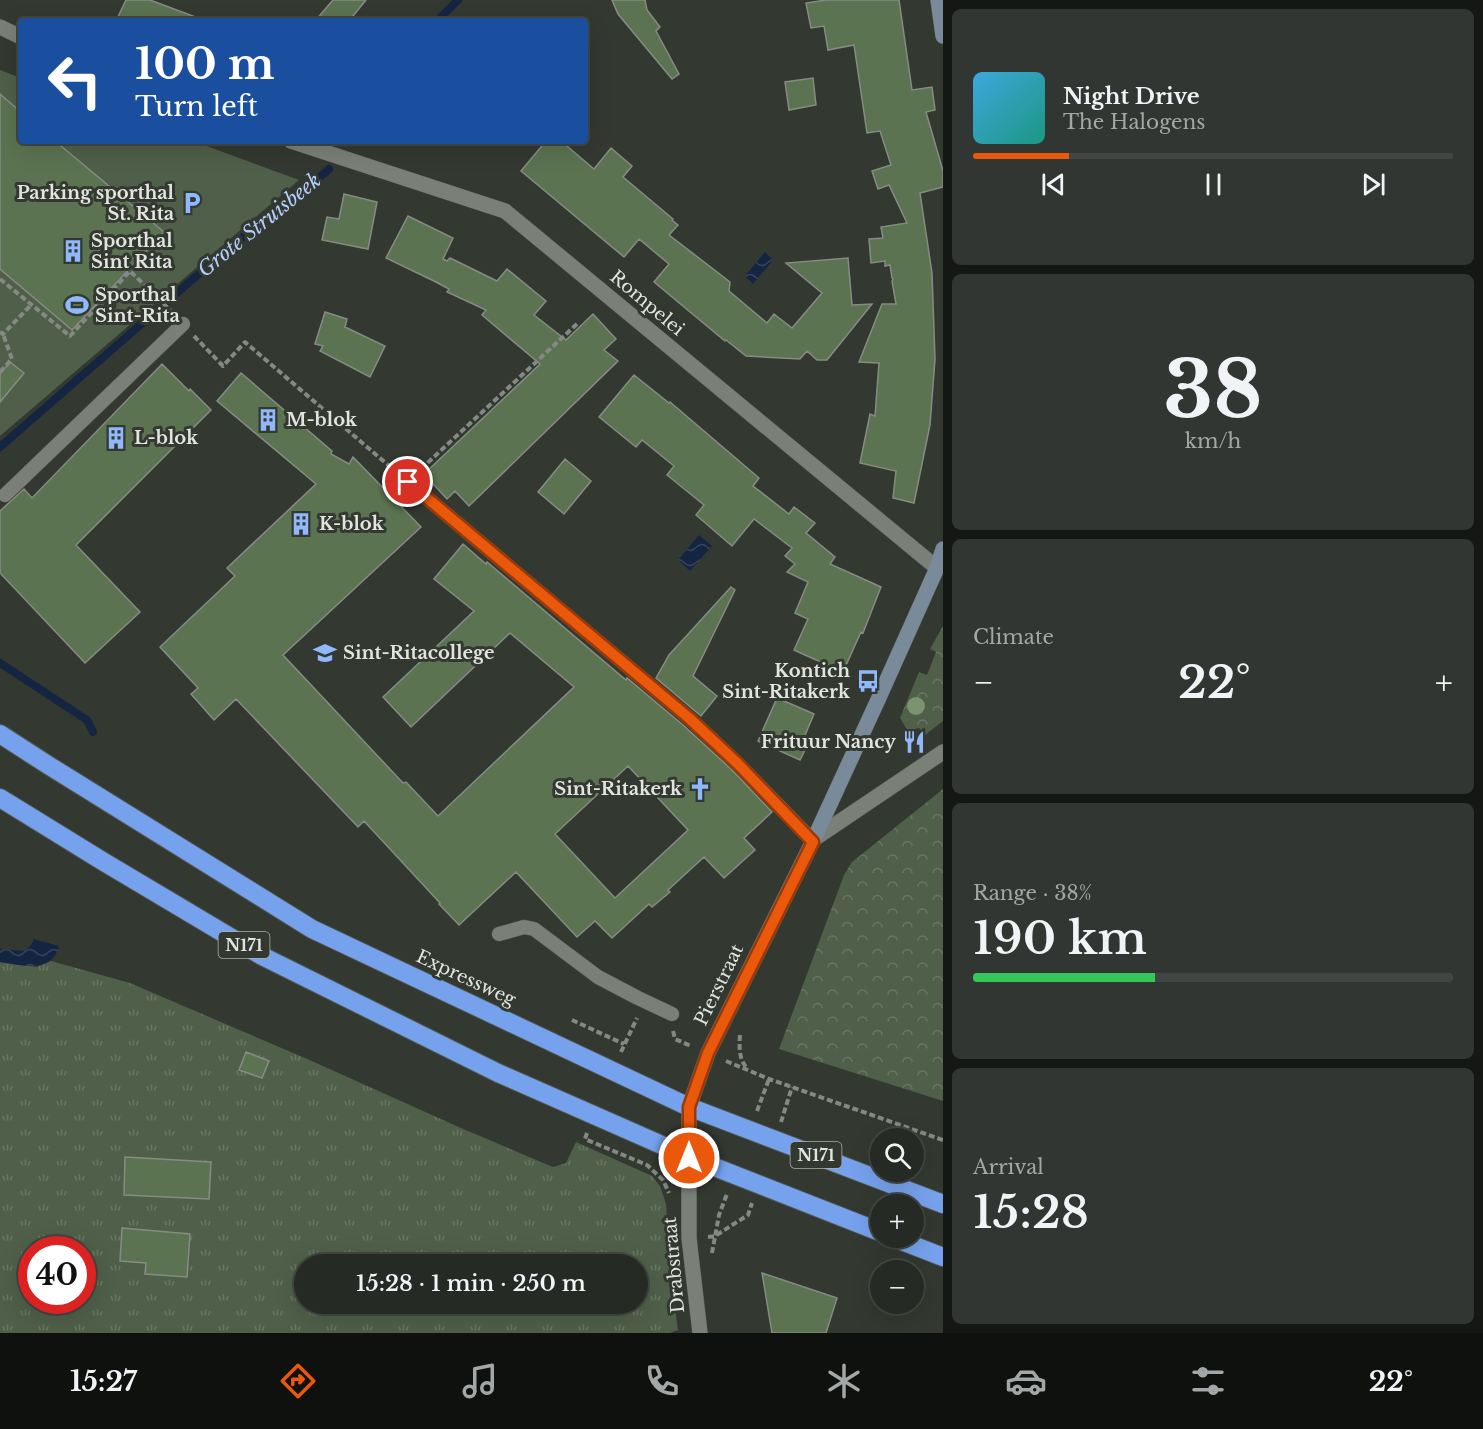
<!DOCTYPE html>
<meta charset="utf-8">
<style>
:root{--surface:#262a25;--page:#323632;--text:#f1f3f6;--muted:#a4a7a7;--line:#424642;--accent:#ea580c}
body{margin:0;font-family:"Libre Baskerville",serif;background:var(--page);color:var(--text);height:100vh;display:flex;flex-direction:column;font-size:22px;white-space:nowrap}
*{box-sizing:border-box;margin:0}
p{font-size:20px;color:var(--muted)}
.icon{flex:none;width:33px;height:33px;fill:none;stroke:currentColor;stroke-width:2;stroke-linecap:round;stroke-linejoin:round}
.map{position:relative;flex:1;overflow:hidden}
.side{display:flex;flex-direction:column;gap:9px;padding:9px;background:#151714;width:540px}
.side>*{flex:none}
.guide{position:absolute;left:18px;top:18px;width:570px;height:126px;border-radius:6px;box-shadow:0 6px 24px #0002,0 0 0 2px var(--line);background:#1a4fa0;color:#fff;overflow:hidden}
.buttons{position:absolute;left:870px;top:1128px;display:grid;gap:12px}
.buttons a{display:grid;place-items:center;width:54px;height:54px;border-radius:50%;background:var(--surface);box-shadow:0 6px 24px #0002,0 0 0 2px var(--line);font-size:30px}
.speed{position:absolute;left:18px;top:1236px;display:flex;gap:12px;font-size:30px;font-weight:700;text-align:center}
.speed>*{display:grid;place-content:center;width:78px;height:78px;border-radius:50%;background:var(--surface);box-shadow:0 6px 24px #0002,0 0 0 2px var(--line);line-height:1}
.speed .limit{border:9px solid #d22;background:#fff;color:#111}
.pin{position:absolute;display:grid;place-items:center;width:51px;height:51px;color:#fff;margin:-26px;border:3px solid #fff;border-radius:50%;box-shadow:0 2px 6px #0007}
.me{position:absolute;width:66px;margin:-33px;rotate:0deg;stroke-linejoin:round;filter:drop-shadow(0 0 4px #0008)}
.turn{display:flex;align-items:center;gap:21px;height:126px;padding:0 18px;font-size:27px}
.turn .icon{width:78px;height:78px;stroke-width:2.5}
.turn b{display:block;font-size:42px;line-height:51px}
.big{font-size:45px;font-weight:600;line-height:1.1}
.side .card{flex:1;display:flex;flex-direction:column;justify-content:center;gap:9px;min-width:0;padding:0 21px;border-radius:9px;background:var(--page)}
.side .dial{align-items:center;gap:0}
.dial b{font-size:78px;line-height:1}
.song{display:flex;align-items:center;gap:18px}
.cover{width:72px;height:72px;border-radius:9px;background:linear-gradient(135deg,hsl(200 70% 55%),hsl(170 70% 35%))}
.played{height:6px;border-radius:3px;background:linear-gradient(90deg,var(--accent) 20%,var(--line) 20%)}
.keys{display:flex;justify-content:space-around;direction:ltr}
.heat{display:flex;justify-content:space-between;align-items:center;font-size:33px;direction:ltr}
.charge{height:9px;border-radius:4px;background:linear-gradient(90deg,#34c759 38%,var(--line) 0)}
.trip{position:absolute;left:294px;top:1254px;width:354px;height:60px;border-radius:30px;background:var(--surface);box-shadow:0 6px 24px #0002,0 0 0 2px var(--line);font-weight:600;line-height:60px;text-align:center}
.tabs{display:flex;height:96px;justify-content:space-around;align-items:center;background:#0f110f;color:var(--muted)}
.tabs .icon{width:42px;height:42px}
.tabs .current{color:var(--accent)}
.tabs b{font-size:27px;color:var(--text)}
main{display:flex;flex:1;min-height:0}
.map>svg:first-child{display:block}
.grass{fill:url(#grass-tufts);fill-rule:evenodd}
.park{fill:url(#park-crowns)}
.pitch{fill:#4f5f49}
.water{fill:url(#water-waves)}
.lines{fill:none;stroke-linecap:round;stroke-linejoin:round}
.stream{stroke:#142542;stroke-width:8}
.building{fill:#5b7351;stroke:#868c84;stroke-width:1.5;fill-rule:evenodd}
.lane-casing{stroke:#525750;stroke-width:15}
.street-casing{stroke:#525750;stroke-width:16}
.secondary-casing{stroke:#525750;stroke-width:16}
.highway-casing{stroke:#525750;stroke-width:20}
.path{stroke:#858983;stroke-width:4;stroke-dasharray:6 3;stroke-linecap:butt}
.lane{stroke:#7a8078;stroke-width:14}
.street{stroke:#7a8078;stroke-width:15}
.secondary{stroke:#798a9b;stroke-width:15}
.highway{stroke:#76a1ec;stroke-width:18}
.tree{fill:#7a9370}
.route-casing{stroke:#983908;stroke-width:15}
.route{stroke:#ea580c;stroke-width:10}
.labels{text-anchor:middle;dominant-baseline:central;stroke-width:6;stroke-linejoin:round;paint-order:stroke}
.shield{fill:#333831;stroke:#adb0ab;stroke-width:1.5}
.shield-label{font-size:16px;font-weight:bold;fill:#e1e4df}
.poi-label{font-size:18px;font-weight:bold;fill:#e1e4df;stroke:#333831;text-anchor:start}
.street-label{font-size:18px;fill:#e1e4df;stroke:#333831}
.water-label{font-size:20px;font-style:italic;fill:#b3cefc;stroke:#333831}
</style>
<main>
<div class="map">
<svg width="943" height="1333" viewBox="0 0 943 1333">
<defs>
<pattern id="grass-tufts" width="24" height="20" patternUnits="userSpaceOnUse" patternTransform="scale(1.5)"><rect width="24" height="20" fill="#4f5f49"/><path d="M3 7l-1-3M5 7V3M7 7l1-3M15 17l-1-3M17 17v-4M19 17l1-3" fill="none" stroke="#687663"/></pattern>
<pattern id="park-crowns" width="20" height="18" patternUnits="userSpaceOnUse" patternTransform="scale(1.5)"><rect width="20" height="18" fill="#4f5f49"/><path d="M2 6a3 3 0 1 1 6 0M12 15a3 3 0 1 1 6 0" fill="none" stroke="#687663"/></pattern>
<pattern id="water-waves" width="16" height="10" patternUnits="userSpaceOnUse" patternTransform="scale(1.5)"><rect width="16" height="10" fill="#142542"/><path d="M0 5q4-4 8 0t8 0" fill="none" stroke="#36445d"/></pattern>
</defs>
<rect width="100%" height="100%" fill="#333831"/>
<path class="grass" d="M51,961L130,983L314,1062L461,1128L553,1167L566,1163L576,1142L652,1176L660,1186L666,1204L671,1280L678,1330L670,1333H0V962L37,967ZM32,1250H82V1300H32ZM304,1264H638V1304H304Z"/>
<path class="park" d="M943,626V721L925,735L919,728L908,731L900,718L919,672L927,675L936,652L930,649Z
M943,789V1101L779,1049L844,875L852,862Z"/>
<path class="pitch" d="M0,70L21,78V141H193L299,180L0,436Z"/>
<path class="water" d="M765,252L773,260L753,284L745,276Z
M699,535L712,546L690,571L678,560Z
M34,939L59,946C52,974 21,965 0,962V949L25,951L31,945Z"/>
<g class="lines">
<path class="stream" d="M437,21L458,0
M0,447L193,279L261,222L326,172L329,169
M0,663L87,720L93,732"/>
</g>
<path class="building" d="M126,0H150L201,19V21H116Z
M333,0H366L349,21H315Z
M612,0H645L647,10L660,27L656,31L679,74L672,79L618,14Z
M826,0H899L912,90L932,87L935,110L926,112L943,171V187L920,193L932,273L935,359L930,425L914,503L893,498L896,471L860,463L870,414L875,416L879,363L859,362L882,304H896L892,281L893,279L892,278L890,265L885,266V261L871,263L869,239L883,238L881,227L907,223L889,185L878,189L872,171L891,165L880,131L867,133L854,45L828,50L824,26L811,28L806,3Z
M813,78L816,105L789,110L785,82Z
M0,94L21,112V141H55L164,232L72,330L0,269Z
M546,141H561L594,169L611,148L632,166L623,177L673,219L672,220L678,225L669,235L730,282L729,291L767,323L774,314L792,328L822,293L786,263L848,258L852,305L872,304L827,360H817L807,351L800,359L746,356L726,340L725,341L654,282L669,264L639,239L624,257L521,171Z
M344,194L377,202L368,249L322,240L327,217L339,219Z
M408,216L453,238L443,259L447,261L450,258L497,281L507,269L546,301L534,315L566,340L593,314L616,339L604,350L618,361L469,506L455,491L447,499L424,474L540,364L482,315L486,310L447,292L449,289L436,282L386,258Z
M325,312L347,319L345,327L385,346L370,377L320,351L323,346L315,344Z
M10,362L24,373L0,402V374Z
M162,364L189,391L190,389L211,410L76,545L140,612L85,663L0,573V511L24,489L32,498Z
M241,373L332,451L331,454L349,464L353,457L421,527L283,655L403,783L406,782L438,816L574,687L510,633L411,727L383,697L474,611L434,579L463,544L486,564L487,562L626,680L627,678L683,725L732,770L772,812L744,838L755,850L724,878L704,857L668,890L670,892L652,907L649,904L612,938L595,921L577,937L516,872L459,925L439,904L440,903L364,821L358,827L236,699L214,720L191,694L198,688L160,647L235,576L227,568L316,484L217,401ZM628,766L688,830L615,898L555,834Z
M634,375L669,403L670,402L759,478L753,486L789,514L794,507L815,523L806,533L835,557L830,564L881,587L863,633L861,632L843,672L794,650L808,619L795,613L808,582L787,572L795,564L785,556L792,548L754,519L732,546L696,515L704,505L667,475L674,466L642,440L636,447L599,417Z
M565,459L591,481L564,514L538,492Z
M731,587L735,590L693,676L717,696L701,716L656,678L669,655Z
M777,698L814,714L803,740L809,742L800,760L758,741Z
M246,1052L269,1061L262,1078L239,1070Z
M125,1157L211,1162L209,1199L124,1195Z
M122,1228L190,1234L187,1277L145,1274L146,1263L120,1261Z
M762,1273L837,1298L826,1333H772Z"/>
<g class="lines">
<g class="lane-casing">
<path id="lane" d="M408,482L689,718L738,764L813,841
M5,495L183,324
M499,934L524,927L534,929L598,977L638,998L672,1014"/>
</g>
<g class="street-casing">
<path id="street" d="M0,27L21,37
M291,141L505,211L937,568
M814,839L943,752
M689,1157V1238L700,1333"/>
</g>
<g class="secondary-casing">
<path id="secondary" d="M938,0L943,36
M689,1157V1107L708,1053L814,839L877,702L937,568L943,549"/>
</g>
<g class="highway-casing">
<path id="highway" d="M0,734L48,765L312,929L689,1107L943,1204
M0,798L104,862L262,956L498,1073L689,1157L880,1232
M894,1238L943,1257"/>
</g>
<path class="path" d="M0,279L70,336L130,271L171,311
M0,332L3,334L31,305
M194,336L223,366L245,342L395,471
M0,372L12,359L3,334
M421,469L578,323
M572,1020L624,1044
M673,1031L675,1039L691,1046
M740,1035C739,1047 739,1060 747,1068
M621,1052L637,1018
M726,1061L769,1079L943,1140
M757,1111L769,1079
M781,1122L792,1087
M587,1133L585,1139L647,1165L663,1180L669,1193
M708,1237L715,1236L748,1215L752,1203
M712,1253L719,1215L727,1194"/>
<use href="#lane" class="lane"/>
<use href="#street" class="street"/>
<use href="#secondary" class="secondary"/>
<use href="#highway" class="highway"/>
</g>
<circle class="tree" cx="916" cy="706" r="9"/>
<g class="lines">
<g class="route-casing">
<path id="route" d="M408,482L689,718L738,764L813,842L708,1053L689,1107V1158"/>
</g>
<use href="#route" class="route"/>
</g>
<defs>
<g id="parking-bare" transform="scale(1.8)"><path d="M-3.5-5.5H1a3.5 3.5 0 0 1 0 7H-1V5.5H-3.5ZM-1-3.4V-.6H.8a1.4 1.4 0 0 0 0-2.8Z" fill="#90b8fd" stroke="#333831" stroke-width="2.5" paint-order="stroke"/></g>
<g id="building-bare" transform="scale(1.8)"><path d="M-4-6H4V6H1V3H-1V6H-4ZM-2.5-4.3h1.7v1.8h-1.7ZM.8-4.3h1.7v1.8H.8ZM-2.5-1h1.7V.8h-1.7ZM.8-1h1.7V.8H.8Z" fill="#90b8fd" stroke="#333831" stroke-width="2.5" paint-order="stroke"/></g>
<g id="stadium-bare" transform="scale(1.8)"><path d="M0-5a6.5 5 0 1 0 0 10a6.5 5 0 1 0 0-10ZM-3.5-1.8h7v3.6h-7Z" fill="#90b8fd" stroke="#333831" stroke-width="2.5" paint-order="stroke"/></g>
<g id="school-bare" transform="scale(1.8)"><path d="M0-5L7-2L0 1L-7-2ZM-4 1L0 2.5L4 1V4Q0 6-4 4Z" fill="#90b8fd" stroke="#333831" stroke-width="2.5" paint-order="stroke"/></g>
<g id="bus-bare" transform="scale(1.8)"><path d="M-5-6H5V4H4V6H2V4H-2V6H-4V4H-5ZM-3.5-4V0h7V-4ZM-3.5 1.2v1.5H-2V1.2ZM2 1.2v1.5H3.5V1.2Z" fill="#90b8fd" stroke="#333831" stroke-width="2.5" paint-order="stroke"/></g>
<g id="restaurant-bare" transform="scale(1.8)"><path d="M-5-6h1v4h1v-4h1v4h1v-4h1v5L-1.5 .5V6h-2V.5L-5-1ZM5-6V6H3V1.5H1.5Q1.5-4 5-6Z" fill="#90b8fd" stroke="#333831" stroke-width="2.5" paint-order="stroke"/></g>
<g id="church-bare" transform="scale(1.8)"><path d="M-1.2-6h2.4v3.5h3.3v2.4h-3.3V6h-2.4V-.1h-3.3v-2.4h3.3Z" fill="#90b8fd" stroke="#333831" stroke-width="2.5" paint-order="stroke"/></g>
</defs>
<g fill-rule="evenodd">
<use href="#parking-bare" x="192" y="203"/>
<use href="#building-bare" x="73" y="251"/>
<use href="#stadium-bare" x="77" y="305"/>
<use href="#building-bare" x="268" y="420"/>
<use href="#building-bare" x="116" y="438"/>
<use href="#building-bare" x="301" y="524"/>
<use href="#school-bare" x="325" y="653"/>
<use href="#bus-bare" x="868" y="681"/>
<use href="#restaurant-bare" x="914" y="742"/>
<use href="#church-bare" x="700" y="789"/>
</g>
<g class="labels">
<g class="shield">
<rect x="218.5" y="932" width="51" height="26" rx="4.5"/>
<rect x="790.5" y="1142" width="51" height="26" rx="4.5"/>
</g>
<g class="shield-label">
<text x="244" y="945">N171</text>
<text x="816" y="1155">N171</text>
</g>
<g class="poi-label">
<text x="174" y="193" text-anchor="end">Parking sporthal<tspan x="174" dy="21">St. Rita</tspan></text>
<text x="91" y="241">Sporthal<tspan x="91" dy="21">Sint Rita</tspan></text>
<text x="95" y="295">Sporthal<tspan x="95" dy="21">Sint-Rita</tspan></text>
<text x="286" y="420">M-blok</text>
<text x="134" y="438">L-blok</text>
<text x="319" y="524">K-blok</text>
<text x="343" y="653">Sint-Ritacollege</text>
<text x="850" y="671" text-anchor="end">Kontich<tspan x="850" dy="21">Sint-Ritakerk</tspan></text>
<text x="896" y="742" text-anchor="end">Frituur Nancy</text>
<text x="682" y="789" text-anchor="end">Sint-Ritakerk</text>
</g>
<g class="street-label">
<text transform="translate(647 303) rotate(40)">Rompelei</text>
<text transform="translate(466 978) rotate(25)">Expressweg</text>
<text transform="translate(719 985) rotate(-64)">Pierstraat</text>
<text transform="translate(674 1265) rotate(-95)">Drabstraat</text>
</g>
<g class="water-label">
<text transform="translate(259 225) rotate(-39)">Grote Struisbeek</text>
</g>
</g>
</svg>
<div class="buttons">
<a><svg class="icon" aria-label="search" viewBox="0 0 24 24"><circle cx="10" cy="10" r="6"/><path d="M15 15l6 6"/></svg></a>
<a>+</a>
<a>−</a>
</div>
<div class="speed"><div class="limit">40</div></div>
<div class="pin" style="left:408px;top:482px;background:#d93025"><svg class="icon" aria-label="arrive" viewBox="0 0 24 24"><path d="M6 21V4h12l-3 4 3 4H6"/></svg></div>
<svg class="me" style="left:689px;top:1158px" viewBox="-20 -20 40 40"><circle r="17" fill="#ea580c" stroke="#fff" stroke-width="3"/><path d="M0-11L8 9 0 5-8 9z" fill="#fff"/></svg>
<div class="trip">15:28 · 1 min · 250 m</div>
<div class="guide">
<div class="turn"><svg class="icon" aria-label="left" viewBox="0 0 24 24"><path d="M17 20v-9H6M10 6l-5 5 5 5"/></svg><div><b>100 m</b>Turn left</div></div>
</div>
</div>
<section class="side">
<div class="card">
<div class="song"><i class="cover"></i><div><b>Night Drive</b><p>The Halogens</p></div></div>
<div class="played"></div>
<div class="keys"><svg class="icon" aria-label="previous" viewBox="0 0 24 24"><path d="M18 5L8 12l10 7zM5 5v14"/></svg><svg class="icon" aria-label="pause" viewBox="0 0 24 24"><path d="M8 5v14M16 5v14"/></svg><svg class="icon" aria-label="next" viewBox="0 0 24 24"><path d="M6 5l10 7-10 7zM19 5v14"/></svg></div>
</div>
<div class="card dial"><b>38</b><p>km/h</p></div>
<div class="card"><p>Climate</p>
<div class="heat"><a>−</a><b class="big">22°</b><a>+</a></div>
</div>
<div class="card"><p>Range · 38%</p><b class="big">190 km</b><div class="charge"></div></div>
<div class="card"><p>Arrival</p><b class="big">15:28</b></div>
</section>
</main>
<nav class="tabs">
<b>15:27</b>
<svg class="icon current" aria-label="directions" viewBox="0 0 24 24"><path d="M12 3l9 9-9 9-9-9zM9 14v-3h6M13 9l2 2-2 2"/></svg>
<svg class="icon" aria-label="music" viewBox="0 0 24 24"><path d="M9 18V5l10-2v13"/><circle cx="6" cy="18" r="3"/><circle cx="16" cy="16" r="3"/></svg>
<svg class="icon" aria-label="phone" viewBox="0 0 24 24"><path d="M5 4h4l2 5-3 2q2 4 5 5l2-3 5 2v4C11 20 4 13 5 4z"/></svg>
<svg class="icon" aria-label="climate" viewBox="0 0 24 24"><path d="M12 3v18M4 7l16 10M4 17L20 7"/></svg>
<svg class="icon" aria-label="car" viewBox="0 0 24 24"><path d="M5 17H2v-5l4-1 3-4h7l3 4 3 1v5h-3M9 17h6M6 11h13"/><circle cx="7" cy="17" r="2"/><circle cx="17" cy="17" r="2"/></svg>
<svg class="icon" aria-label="filters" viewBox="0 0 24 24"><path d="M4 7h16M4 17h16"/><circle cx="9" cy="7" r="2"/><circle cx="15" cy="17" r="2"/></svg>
<b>22°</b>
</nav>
